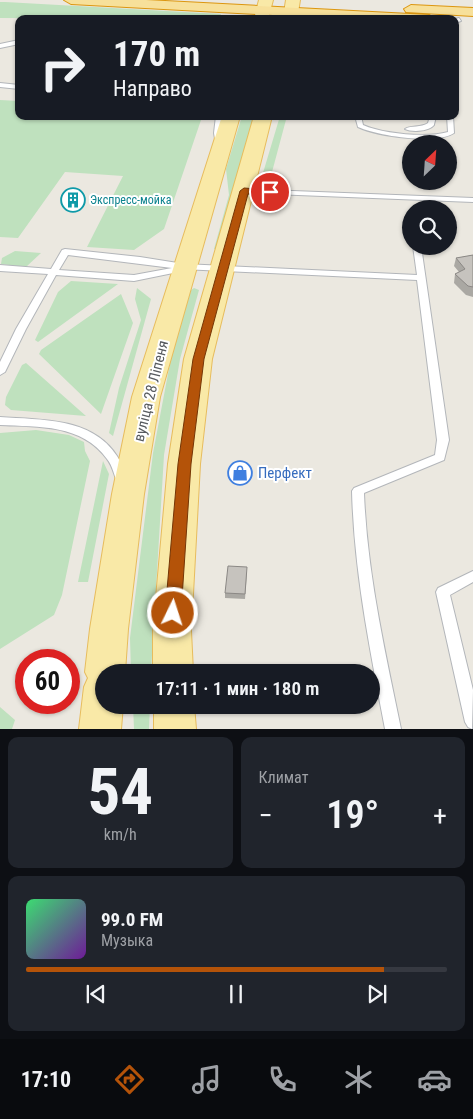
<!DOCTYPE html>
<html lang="ru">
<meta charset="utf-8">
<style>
:root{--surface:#171b24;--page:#20242c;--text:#f1f3f6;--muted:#9ea1a6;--line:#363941;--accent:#b45309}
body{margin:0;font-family:"Roboto Condensed",sans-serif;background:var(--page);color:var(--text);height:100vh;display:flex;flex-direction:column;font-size:19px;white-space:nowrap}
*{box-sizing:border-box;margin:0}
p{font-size:16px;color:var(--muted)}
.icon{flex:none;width:28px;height:28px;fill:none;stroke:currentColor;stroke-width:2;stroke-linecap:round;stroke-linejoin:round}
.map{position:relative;height:729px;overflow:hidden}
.side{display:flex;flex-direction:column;gap:8px;padding:8px;background:#0d0f14;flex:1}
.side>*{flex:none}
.hud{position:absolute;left:15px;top:15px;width:444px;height:105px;border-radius:10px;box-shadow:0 1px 4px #0004;background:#171b24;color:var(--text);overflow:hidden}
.needle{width:32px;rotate:25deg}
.fabs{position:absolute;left:402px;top:135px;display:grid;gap:10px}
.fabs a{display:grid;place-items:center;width:55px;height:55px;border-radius:50%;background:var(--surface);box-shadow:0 1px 4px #0004;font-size:25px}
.speed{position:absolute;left:15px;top:649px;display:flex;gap:10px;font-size:25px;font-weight:700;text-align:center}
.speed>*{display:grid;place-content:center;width:65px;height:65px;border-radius:50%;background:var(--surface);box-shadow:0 1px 4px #0004;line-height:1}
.speed .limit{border:8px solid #d22;background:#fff;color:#111}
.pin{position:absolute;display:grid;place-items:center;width:42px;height:42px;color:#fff;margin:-21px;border:2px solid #fff;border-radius:50%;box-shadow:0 1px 5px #0007}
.me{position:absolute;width:55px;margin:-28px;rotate:4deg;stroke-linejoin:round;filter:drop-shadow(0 0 4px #0008)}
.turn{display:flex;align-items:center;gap:18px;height:105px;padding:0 15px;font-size:22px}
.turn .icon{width:65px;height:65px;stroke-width:2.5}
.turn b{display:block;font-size:35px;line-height:42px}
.big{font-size:38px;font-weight:600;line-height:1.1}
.side .tile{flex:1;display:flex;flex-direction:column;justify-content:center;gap:8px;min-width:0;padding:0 18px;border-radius:10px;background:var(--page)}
.side .dial{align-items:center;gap:0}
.dial b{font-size:65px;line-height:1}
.song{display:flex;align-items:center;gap:15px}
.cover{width:60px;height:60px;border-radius:8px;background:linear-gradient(135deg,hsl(140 70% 55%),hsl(280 70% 35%))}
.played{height:5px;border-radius:2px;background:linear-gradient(90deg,var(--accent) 85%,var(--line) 85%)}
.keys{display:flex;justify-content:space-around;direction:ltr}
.heat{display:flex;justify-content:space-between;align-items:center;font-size:28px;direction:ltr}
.side .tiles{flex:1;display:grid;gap:8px;grid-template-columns:1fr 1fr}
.tile:last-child{grid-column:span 2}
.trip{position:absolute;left:95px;top:664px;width:285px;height:50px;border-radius:25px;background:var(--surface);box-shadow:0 1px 4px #0004;font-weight:600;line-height:50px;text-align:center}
.tab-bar{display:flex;height:80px;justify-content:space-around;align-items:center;background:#090b0e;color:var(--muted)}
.tab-bar .icon{width:35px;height:35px}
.tab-bar .selected{color:var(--accent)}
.tab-bar b{font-size:22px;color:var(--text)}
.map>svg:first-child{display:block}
.green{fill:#bfe1be}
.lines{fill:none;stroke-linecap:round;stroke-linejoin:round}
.service-casing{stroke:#b3b6ba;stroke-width:2}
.primary-casing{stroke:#e7bc5d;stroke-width:2}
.trunk-casing{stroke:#dc960f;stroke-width:2}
.service{fill:#fff;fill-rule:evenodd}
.primary{fill:#f9e9a7;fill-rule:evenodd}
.trunk{fill:#f7e09a;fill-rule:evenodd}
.wall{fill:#aaa8a3}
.building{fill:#c6c3be;stroke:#8b8885}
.route{fill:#b45309;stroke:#753606}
.labels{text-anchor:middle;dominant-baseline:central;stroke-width:4;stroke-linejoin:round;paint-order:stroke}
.far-culture-label{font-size:12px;fill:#0d838f;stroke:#fff;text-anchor:start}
.street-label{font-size:15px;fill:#595c60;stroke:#fff}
.shop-label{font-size:15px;fill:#366cbe;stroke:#fff;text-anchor:start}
</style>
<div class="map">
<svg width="473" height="729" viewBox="0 0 473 729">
<rect width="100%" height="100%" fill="#ebe8e0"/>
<path class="green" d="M0,2H5L221,14L219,19L0,18Z
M0,100L19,101V116H195L201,120L164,229L134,250L87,247L123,176L65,172L18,238L0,237Z
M242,116H254L239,168L237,194L218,250L214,249L229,195L226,169Z
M280,116H287L268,187L262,185L260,183Z
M15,251L41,253L26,267L1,264L2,258Z
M71,281L118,284L38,342L35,340L58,292Z
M137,288L151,299L113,436L109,433L119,388L141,320L135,299Z
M194,288L199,290L180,359L164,455L151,672H131L130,638L153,453L171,358L191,290Z
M121,294L133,323L101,414L39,354L41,350Z
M26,363L86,416L11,410L5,405L6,397L22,365Z
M36,430L69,435L84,442L85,451L90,461L62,595L54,615L0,649V433Z
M103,461L109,474L88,582H78Z
M133,705H150L149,729H134Z
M0,707L15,720L12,729H0Z"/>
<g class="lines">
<g class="service-casing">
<path id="service" d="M459,18L461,21L455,23V19Z
M19,40V44L0,48V44Z
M0,83L19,85V89L0,87Z
M216,116H222L220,133L222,145L219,147L216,145L214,133Z
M355,116H361L363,125C383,134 427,138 448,132L447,116H453L454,133C436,145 378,136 358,127Z
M430,116H436C436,117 434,124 434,125C428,132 411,132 405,129C411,125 421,128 428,123Z
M242,189L473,198V202L245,193L241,191Z
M413,246H421L449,440L444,460L364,493C367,573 385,651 401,729H385C370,650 354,572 352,491L354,488L435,455L437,440L417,280L182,269L178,272L134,281L56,275L26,329L5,372L0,375V362L16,329L48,274L0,271V265L51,269L62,250L65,249L140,257L184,264L417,275ZM68,255L172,268L134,275L59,270Z
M0,417C41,420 92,417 117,456C122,464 125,472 128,481L126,484L122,485L118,484C114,476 113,466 107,459C82,424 39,427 0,425Z
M473,571V582L450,595L473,690L472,729L468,727L465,722L436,592L438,588Z"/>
</g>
<g class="primary-casing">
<path id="primary" d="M259,0H273L268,19H254Z
M286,0H300L297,19H283Z
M222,116H240L160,397L144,494L128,629L125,672H104V705H123L121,729H79L84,687L88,678L85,672L90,629L112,494L132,397Z
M254,116H272L212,359L200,464L191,631L193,672H153V631L168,464L184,359Z
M154,705H194L196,729H154Z"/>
</g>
<g class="trunk-casing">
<path id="trunk" d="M64,0H146L429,15L436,19H347L71,4Z
M411,5L473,8V16L406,12L404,9Z"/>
</g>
<use href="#service" class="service"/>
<use href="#primary" class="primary"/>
<use href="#trunk" class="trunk"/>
</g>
<path class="wall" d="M473,255V297L466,295L454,283L455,274L459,272L454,266L456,258Z
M247,572L245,599L225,598V593Z"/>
<path class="building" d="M473,255V287L468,286L455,274L465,269L456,258Z
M228,566L247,567L245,594L225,593Z"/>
<path class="route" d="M244,188L270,190L274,192L270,195L248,194L204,359L191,464L181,613L178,618L173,620L168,618L165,613L178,464L193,359L240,191Z"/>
<defs>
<g id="building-ring" transform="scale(1.25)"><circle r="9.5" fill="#fff" stroke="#0f9aa8" stroke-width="1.5"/><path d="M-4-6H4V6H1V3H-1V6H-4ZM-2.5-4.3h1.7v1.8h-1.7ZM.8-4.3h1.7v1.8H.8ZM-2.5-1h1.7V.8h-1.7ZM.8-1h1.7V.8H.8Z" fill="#0f9aa8"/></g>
<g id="shop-ring" transform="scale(1.25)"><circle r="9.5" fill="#fff" stroke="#3f7fe0" stroke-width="1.5"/><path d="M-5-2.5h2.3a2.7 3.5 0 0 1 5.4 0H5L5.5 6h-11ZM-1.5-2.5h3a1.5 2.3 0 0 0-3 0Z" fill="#3f7fe0"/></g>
</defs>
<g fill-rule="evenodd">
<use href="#building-ring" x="73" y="200"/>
<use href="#shop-ring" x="240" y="473"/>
</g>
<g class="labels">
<g class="far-culture-label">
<text x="90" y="200">Экспресс-мойка</text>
</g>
<g class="street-label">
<text transform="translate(151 391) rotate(-76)">вуліца 28 Ліпеня</text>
</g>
<g class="shop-label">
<text x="258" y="473">Перфект</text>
</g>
</g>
</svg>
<div class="fabs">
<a><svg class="needle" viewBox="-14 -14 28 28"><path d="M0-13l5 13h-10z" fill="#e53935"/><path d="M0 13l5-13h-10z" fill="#9ea1a6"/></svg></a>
<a><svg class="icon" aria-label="search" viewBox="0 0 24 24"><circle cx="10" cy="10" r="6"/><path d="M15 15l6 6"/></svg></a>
</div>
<div class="speed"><div class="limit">60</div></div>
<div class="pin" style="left:270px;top:192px;background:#d93025"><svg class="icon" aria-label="arrive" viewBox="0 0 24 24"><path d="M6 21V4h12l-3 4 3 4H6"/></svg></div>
<svg class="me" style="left:173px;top:613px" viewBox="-20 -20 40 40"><circle r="17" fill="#b45309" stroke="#fff" stroke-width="3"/><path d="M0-11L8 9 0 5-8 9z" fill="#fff"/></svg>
<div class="trip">17:11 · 1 мин · 180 m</div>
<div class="hud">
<div class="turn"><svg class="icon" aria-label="right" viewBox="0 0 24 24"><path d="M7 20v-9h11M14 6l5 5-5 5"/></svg><div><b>170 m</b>Направо</div></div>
</div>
</div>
<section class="side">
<div class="tiles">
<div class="tile dial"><b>54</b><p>km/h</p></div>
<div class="tile"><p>Климат</p>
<div class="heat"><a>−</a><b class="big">19°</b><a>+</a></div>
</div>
<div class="tile">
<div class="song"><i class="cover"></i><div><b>99.0 FM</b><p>Музыка</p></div></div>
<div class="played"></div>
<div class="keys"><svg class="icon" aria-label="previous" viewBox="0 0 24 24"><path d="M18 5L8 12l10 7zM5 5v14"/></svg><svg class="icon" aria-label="pause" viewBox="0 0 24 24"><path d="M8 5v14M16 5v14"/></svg><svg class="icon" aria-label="next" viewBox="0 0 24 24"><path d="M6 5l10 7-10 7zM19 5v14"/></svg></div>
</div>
</div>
</section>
<nav class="tab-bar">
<b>17:10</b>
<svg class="icon selected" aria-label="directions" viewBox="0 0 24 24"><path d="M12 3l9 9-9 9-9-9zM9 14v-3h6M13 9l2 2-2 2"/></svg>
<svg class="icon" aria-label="music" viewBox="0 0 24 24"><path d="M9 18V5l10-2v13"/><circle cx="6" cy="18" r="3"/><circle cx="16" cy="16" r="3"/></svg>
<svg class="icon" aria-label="phone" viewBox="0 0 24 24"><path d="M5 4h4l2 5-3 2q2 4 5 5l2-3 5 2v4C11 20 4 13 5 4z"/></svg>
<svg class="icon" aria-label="climate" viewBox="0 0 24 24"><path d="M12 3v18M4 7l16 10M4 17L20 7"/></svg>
<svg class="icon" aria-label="car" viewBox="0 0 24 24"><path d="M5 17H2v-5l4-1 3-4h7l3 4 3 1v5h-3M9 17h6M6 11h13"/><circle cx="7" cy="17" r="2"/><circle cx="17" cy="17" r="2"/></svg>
</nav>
